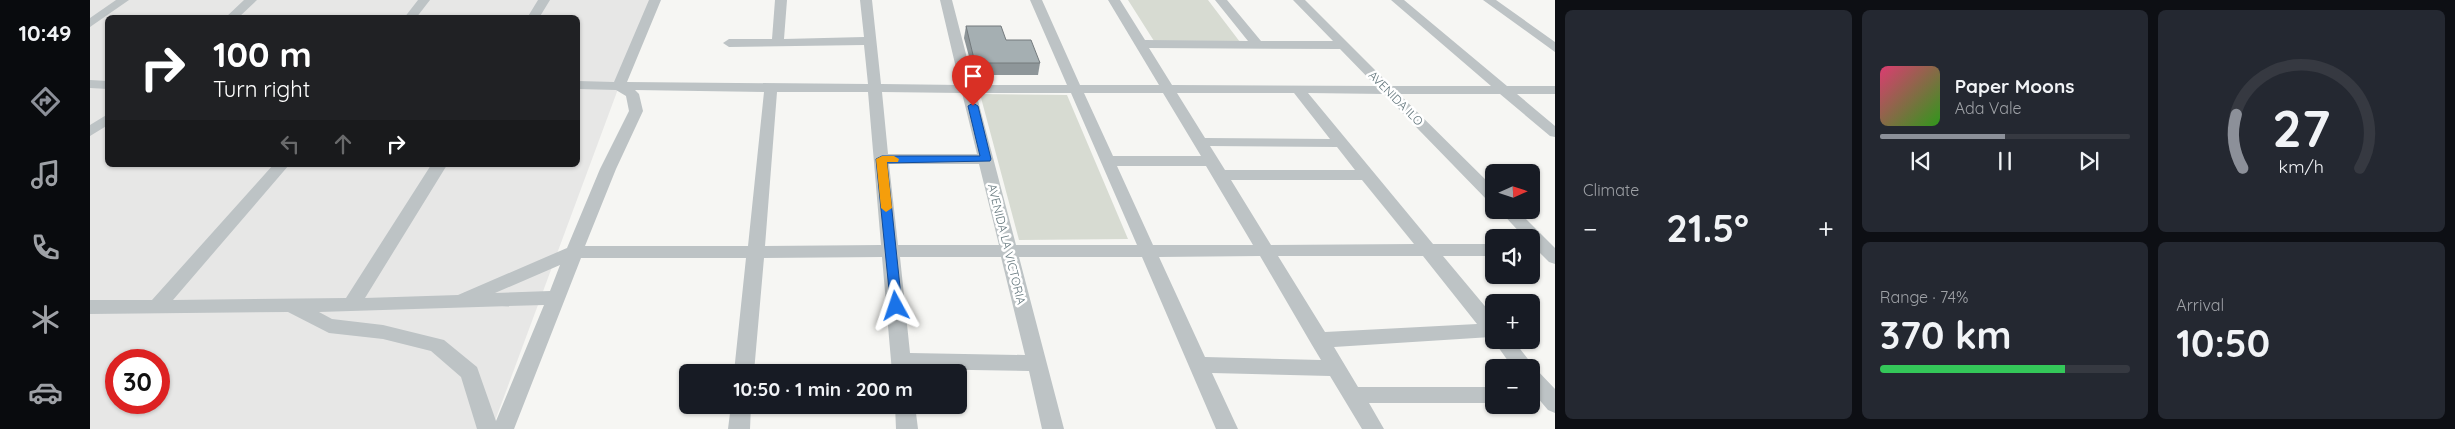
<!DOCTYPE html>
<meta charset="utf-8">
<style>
:root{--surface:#171b24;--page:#242831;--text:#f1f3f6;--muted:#9ea1a6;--line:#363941;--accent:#8c9099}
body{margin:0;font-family:Quicksand,sans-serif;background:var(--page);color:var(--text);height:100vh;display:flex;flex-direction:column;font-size:19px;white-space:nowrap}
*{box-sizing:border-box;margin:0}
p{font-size:16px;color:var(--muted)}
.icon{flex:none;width:28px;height:28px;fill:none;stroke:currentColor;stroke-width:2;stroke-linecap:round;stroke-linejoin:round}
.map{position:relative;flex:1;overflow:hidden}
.panel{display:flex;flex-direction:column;gap:10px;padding:10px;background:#0d0f14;width:900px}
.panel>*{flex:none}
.top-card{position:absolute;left:15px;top:15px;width:475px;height:152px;border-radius:8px;box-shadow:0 1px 4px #0004;background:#202124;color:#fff;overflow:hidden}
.needle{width:32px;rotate:87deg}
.tools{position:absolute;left:1395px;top:164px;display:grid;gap:10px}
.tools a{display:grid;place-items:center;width:55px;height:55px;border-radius:8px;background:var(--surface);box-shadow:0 1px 4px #0004;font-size:25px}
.speed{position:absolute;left:15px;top:349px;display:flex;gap:10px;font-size:25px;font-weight:700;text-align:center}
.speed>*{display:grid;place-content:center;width:65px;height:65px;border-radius:50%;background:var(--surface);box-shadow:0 1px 4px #0004;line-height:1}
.speed .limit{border:8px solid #d22;background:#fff;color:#111}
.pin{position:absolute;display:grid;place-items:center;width:42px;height:42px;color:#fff;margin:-51px -21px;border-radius:50% 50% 50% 0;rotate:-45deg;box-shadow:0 0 5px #0007}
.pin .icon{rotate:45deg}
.me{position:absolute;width:55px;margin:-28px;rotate:355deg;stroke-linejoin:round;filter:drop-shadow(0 0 4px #0008)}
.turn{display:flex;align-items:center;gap:18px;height:105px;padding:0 25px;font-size:22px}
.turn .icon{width:65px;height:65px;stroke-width:2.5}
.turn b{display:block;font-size:35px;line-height:42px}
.lanes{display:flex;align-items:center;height:48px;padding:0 25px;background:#0003;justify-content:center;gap:25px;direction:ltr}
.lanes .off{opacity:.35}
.big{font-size:38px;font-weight:800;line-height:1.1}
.panel .widget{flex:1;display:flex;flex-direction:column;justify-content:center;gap:8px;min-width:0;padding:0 18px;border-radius:8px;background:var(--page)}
.panel .dial{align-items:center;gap:0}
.dial svg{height:130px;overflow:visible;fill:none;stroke:var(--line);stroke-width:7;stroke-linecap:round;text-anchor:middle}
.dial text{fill:var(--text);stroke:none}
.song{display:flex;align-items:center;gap:15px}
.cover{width:60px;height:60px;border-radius:8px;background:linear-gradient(135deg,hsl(340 70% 55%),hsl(110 70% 35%))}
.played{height:5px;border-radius:2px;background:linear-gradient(90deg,var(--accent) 50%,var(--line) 50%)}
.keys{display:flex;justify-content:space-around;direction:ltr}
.heat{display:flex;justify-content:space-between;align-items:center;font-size:28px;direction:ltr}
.charge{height:8px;border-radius:4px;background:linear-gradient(90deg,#34c759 74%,var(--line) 0)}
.panel .tiles{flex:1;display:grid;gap:10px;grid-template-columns:repeat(3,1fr)}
.widget:first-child{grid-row:span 2}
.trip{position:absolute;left:589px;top:364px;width:288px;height:50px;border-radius:8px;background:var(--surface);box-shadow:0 1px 4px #0004;font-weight:800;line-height:50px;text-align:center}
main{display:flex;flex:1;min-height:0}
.tabs{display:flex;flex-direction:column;width:90px;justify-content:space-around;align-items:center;background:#090b0e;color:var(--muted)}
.tabs .icon{width:35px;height:35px}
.tabs .on{color:var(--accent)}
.tabs b{font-size:22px;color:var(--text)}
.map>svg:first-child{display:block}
.built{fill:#e7e7e6;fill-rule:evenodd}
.green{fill:#d7dbd2}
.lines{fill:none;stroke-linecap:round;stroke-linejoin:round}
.street{fill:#bdc3c5;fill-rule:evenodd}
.wall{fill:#8e9699}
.building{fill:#a5afb2;stroke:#747a7d}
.route{fill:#1a73e8;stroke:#114b97}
.slow{fill:#f59e0b}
.labels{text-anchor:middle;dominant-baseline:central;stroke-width:5;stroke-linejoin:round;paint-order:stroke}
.street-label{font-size:12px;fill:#63767c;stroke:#fff}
</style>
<main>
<nav class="tabs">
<b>10:49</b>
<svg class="icon on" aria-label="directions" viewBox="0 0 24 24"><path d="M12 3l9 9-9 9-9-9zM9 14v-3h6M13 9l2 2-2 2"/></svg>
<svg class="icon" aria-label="music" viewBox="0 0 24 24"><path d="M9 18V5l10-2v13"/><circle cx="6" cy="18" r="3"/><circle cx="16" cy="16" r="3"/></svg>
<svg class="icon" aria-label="phone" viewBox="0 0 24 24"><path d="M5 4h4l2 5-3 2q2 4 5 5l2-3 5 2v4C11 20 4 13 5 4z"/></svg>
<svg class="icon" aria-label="climate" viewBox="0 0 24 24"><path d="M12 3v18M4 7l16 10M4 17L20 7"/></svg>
<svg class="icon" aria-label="car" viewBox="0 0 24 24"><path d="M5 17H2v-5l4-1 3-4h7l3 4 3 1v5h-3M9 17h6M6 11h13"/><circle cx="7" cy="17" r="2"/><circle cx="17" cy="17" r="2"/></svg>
</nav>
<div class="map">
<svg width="1465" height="429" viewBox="0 0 1465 429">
<rect width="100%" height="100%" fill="#f6f6f3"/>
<path class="built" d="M0,0H561L402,429H0ZM18,18H488V165H18ZM26,360H69V402H26Z"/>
<path class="green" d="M1038,0H1118L1150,42L1064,41Z
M890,94L977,95L1038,239L929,240Z"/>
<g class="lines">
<path class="street" d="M26,0H39L0,27V18Z
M154,0H167L148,18H135Z
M328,0H340L326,18H314Z
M448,0H460L449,18H437Z
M559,0H571L537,82L778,84L774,45L639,47L633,43L639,39H682L685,0H697L694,39L774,37L770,0H782L791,84L870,85L850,0H862L884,85H977L940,0H952L990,85H1069L1018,0H1030L1055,40L1158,41L1125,0H1137L1171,41H1243L1203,0H1215L1301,86H1401L1301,0H1314L1417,86H1465V94H1427L1465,126V137L1460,136L1410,94H1309L1404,188V202L1398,201L1294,94L1218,93L1343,244H1404V256H1353L1404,317V340H1423L1445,368L1465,389V413L1458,410L1441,390V368H1423L1401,337L1244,347L1268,387H1404V403H1279L1294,429H1272L1240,376L1122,373L1148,429H1126L1052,257H929L974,429H952L939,371L822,369V372H802L792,257L674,258L664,372H644L656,258H491L424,429H387L371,377L341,351L293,339L239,333L198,312L0,314V300H62L183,165H199L83,300L256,298L341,165H357L275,298L368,295L477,248L510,169L539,111L536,96L526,90L488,89V81L524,82ZM1059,48L1250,49L1286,86L1082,85ZM545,90L674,92L658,246H495L526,169L553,111L549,94ZM687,92H778L791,245L675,246ZM792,92L872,93L887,154H798ZM886,93H981L1047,245H926ZM994,93H1073L1111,156H1023ZM1087,93H1204L1240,139L1115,138ZM1120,146L1247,147L1265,170H1135ZM799,164H889L909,245H808ZM1027,166H1116L1163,245H1063ZM1141,180H1272L1324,244L1181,245ZM1170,256L1222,345L1231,360L1115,357L1069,257ZM1188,256H1333L1387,324L1235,332ZM810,257H911L935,355L820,353ZM470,265L460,291L405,293ZM454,305L406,421L387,367L354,340L293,325L242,319L229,312Z
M1393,0H1406L1465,42V52Z
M0,80L18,81V89L0,88Z
M18,114V125L0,136V125Z
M1409,210H1427L1465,248V264L1459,262L1441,244V238H1435Z
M641,405H661L660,429H638Z
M805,405H825L828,429H806Z"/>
</g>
<path class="wall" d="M876,26L916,40L950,63L948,75H884L874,38Z"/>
<path class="building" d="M876,26H911L916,40H941L950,63H885Z"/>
<path class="route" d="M883,103L888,106L901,159L900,161L797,163L812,306L806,311L801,310L786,159L792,156H890L878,106Z"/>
<path class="slow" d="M792,156H804L809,159L808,162H797L802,208L796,212L791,208L786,159Z"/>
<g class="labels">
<g class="street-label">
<text transform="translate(1306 98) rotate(45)">AVENIDA ILO</text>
<text transform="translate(917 244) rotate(76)">AVENIDA LA VICTORIA</text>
</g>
</g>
</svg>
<div class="tools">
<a><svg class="needle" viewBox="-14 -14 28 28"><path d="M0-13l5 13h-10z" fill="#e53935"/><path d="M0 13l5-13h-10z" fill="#9ea1a6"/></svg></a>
<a><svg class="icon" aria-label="sound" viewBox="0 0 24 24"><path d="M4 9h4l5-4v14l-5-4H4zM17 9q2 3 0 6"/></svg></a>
<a>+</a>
<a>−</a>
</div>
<div class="speed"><div class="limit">30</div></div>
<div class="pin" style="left:883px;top:106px;background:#d93025"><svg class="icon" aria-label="arrive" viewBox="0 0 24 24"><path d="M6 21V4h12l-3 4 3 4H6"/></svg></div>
<svg class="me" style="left:806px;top:306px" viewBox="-20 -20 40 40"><path d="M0-17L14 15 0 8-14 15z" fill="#1a73e8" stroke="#fff" stroke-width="4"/></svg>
<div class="trip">10:50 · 1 min · 200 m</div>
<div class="top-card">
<div class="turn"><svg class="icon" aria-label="right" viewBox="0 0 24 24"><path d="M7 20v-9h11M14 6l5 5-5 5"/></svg><div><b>100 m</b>Turn right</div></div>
<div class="lanes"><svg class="icon off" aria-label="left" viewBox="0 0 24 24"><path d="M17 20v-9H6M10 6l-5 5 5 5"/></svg><svg class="icon off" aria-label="ahead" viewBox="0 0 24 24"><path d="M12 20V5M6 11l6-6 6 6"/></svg><svg class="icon" aria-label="right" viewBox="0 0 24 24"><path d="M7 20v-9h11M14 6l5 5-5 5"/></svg></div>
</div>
</div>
<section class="panel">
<div class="tiles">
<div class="widget"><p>Climate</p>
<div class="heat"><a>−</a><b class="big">21.5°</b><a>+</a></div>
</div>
<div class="widget">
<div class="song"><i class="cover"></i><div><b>Paper Moons</b><p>Ada Vale</p></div></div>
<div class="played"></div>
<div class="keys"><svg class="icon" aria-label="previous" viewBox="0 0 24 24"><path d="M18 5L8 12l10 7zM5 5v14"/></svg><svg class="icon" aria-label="pause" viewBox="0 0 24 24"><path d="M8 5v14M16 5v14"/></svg><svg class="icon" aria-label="next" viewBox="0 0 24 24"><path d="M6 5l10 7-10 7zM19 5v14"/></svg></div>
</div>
<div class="widget dial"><svg viewBox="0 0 100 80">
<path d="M14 69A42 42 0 1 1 86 69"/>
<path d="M14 69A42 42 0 0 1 10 36" stroke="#8c9099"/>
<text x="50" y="56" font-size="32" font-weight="700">27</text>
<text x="50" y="72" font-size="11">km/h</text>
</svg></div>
<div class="widget"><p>Range · 74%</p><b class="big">370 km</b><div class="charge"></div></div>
<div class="widget"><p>Arrival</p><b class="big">10:50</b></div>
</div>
</section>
</main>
